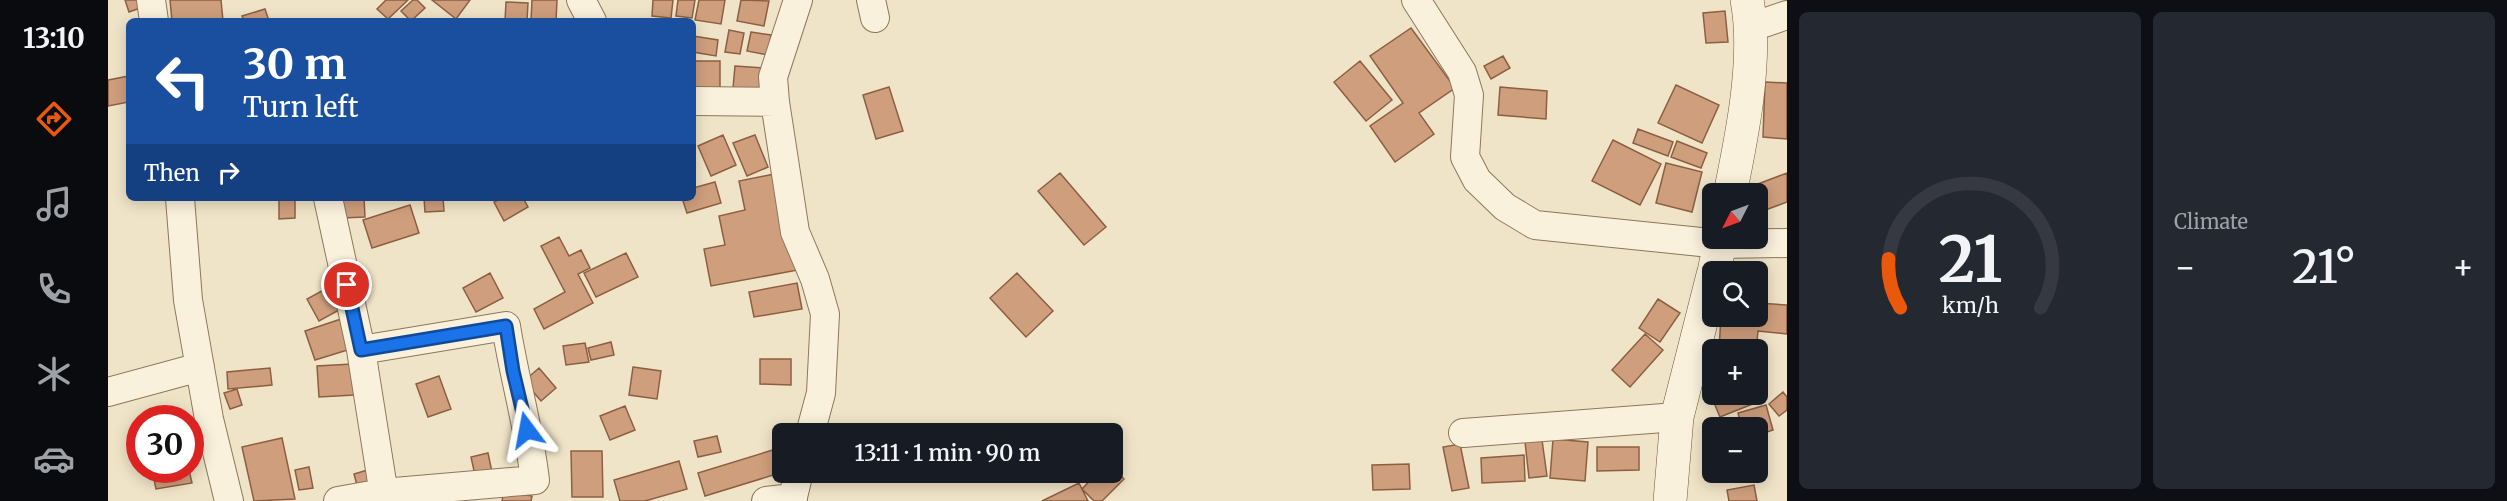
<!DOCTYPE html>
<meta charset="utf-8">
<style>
:root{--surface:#171b24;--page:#242831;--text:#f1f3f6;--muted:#9ea1a6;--line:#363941;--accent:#ea580c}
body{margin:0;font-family:Merriweather,serif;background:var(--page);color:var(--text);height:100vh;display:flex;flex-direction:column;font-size:22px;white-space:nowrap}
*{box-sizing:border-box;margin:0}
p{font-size:20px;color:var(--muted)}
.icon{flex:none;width:33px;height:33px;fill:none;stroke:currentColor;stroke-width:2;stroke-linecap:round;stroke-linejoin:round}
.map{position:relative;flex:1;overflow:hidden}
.drawer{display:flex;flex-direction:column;gap:12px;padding:12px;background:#0d0f14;width:720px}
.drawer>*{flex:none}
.hud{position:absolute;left:18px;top:18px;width:570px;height:183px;border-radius:9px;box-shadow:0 3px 15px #0003;background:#1a4fa0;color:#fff;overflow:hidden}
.needle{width:39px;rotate:228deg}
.controls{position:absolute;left:1594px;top:183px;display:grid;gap:12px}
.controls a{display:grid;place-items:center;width:66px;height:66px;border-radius:9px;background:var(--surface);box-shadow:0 3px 15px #0003;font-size:30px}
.speed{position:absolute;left:18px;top:405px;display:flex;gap:12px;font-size:30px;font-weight:700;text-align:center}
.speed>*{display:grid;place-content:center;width:78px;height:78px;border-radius:50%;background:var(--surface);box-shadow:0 3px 15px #0003;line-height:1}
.speed .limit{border:9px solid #d22;background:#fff;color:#111}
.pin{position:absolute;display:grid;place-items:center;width:51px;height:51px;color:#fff;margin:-26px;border:3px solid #fff;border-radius:50%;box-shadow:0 2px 6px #0007}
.me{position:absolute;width:66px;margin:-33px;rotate:347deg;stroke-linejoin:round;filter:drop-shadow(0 0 4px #0008)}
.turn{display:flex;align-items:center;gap:21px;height:126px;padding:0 18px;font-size:27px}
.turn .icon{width:78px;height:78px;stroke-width:2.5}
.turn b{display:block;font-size:42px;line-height:51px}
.then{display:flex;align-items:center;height:57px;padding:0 18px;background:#0003;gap:12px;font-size:22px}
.big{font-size:45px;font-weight:600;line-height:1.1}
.drawer .tile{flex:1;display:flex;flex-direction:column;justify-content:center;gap:9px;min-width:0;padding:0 21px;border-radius:9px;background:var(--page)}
.drawer .dial{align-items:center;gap:0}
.dial svg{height:156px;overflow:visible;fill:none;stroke:var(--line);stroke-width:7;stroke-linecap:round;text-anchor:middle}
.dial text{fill:var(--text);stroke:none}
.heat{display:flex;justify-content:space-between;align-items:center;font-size:33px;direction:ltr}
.drawer .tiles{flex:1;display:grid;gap:12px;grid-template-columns:repeat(2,1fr)}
.trip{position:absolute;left:664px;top:423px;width:351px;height:60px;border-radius:9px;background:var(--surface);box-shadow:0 3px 15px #0003;font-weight:600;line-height:60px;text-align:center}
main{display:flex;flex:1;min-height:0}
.tabs{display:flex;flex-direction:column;width:108px;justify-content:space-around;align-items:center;background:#090b0e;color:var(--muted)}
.tabs .icon{width:42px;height:42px}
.tabs .on{color:var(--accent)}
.tabs b{font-size:27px;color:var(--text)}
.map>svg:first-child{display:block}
.building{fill:#cf9f7d;stroke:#8d5f41;stroke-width:1.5}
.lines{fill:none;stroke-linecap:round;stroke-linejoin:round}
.street-casing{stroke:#8d765c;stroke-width:30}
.secondary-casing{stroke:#6f573f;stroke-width:34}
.street{stroke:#faf1dc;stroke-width:28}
.secondary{stroke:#faf1dc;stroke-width:33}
.route-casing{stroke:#114b97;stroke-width:15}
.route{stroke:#1a73e8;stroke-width:10}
</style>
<main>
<nav class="tabs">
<b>13:10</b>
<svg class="icon on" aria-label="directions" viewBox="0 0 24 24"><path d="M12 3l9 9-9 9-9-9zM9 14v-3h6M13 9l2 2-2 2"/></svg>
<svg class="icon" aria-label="music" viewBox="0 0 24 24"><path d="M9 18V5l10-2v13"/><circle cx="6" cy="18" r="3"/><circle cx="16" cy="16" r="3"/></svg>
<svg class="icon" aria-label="phone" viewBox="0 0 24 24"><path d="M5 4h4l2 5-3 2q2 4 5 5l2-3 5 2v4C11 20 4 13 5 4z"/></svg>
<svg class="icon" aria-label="climate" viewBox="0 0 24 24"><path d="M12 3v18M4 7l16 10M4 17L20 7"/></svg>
<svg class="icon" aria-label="car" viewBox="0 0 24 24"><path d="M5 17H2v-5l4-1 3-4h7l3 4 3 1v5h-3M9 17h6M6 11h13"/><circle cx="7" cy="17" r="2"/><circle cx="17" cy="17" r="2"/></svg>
</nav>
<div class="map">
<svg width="1679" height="501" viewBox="0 0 1679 501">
<rect width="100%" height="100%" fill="#f0e4c8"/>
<path class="building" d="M17,0H36L38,6L21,12Z
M62,0H113L115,21H64Z
M278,0H300L280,19L269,9Z
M305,0H309L317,8L303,21L293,11Z
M324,0H362L348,19Z
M424,0H449L448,21H423Z
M545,0H565L563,18L544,16Z
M570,0H587L584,18L568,16Z
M591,0H617L613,24L587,20Z
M633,0L661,1L656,26L629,21Z
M398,2L420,3L419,21H397Z
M157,9L161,21H136L134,16Z
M1617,11L1620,42L1598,43L1595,13Z
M1303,28L1347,88L1311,113L1326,134L1287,162L1262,126L1295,103L1262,56Z
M621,30L636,33L632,54L617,52Z
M643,32L663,35L660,55L639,51Z
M585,36L610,40L608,56L585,52Z
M1395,56L1402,68L1383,79L1376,66Z
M585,61H612V94L585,93Z
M1252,61L1284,100L1258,121L1226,82Z
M627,66L656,68L653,90L625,88Z
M21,76V102L0,106V80Z
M1657,82L1679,83V139L1655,137Z
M1568,85L1611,105L1594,143L1550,123Z
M781,87L795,131L768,139L755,95Z
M1392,87L1439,91L1438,119L1390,115Z
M1530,129L1565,142L1560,156L1525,143Z
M615,135L628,165L603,176L590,146Z
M647,135L660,167L639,176L625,143Z
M1505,140L1553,164L1532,205L1484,181Z
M1569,141L1599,153L1593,168L1563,157Z
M1558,163L1594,172L1584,212L1548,203Z
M671,173L690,270L603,286L596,249L617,245L611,216L637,210L631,181Z
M952,173L998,227L976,245L930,191Z
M1679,173V202L1652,212L1650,194H1645L1642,187Z
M607,182L613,203L579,213L574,198H585V188Z
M171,198H187V218L171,219Z
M233,198H256L257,217L234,218Z
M316,198H335L336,211L317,212Z
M394,198H415L420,207L396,221L386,202Z
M302,205L311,233L264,248L255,220Z
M451,237L461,256L473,250L482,268L470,274L485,303L436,329L426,309L457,292L433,246Z
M518,253L530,277L488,297L476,273Z
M382,273L395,298L368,312L355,288Z
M909,273L945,311L918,337L882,298Z
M689,283L694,309L646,317L641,292Z
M221,287L233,309L211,321L199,299Z
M1550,299L1572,313L1552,342L1531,328Z
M1650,303L1679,305V334L1650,331L1648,350H1611L1613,316H1650Z
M236,318L246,348L207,360L197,331Z
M1537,334L1555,350L1522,387L1504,370Z
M503,342L506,355L483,360L480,348Z
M477,343L481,362L458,365L455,346Z
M652,359H683V385L652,384Z
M244,364L246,395L211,397L209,366Z
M525,367L553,371L549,399L521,395Z
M162,368L164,385L120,389L119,372Z
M431,368L448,388L433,401L416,381Z
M331,376L343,409L320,417L308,384Z
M1650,383L1657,399L1612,417L1602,393L1605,391V394H1650Z
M129,389L134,405L122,409L116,393Z
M1675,392L1679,397V410L1671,416L1661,404Z
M1658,405L1665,430L1650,435V428H1634L1630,413Z
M517,406L527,430L502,440L492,416Z
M609,436L613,452L590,457L586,441Z
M174,438L187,499L146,501L134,447Z
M1445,439L1480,442L1477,481L1442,478Z
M1434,440L1439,476L1421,478L1417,442Z
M1352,444L1361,488L1344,491L1335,447Z
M1489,447H1531V470L1489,471Z
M668,449L675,472L597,496L590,473Z
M463,451H494L495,497H464Z
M380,453L385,477L368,480L363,457Z
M1416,455L1417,481L1374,483L1373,458Z
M571,461L579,489L537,501H512L506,480Z
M1301,464L1302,489L1265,490L1264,465Z
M201,467L205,488L191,490L187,470Z
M1005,468L1016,479L994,501H986L974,489L990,472H1005Z
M263,469L267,485L250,489L246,474Z
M44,470H81L84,483L48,489Z
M695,472H717L714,482L694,477Z
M971,483L980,501H934Z
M1646,485L1649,501H1621L1619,490Z
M396,491L424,496L423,501H394Z"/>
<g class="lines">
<g class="street-casing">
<path id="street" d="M43,0L46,21
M473,0L484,21
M690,0L665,77L667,102L687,232L707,279L717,314L713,393L702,434
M763,0L767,18
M1308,0L1354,72L1361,95L1357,157L1369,180L1397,207L1427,225L1612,244L1679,243
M1641,28L1679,15
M585,101L667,102
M72,198L80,300L101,419L121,501
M220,198L253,350L277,501
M0,392L92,367
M1355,433L1569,417
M230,501L275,493L427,480C421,428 406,377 398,326L253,350
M658,501L685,498
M684,501L691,472"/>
</g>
<g class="secondary-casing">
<path id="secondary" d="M1622,194C1634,136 1650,58 1639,0
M1606,272L1613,238
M1562,501L1569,417L1605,275"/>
</g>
<use href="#street" class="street"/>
<use href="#secondary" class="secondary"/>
</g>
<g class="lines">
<g class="route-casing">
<path id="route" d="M239,285L253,350L398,326L405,371L419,430"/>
</g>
<use href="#route" class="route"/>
</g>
</svg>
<div class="controls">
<a><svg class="needle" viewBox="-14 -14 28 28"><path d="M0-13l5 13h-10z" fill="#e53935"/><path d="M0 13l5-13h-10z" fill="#9ea1a6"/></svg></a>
<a><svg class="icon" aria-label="search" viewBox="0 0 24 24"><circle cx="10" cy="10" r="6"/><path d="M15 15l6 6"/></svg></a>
<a>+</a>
<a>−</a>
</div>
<div class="speed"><div class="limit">30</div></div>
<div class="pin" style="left:239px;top:285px;background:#d93025"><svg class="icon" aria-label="arrive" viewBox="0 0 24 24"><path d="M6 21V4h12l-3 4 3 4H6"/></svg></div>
<svg class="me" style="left:419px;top:430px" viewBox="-20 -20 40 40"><path d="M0-17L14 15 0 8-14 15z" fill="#1a73e8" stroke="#fff" stroke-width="4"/></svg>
<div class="trip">13:11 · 1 min · 90 m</div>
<div class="hud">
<div class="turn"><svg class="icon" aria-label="left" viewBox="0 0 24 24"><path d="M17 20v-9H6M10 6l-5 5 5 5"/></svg><div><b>30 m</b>Turn left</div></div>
<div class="then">Then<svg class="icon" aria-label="right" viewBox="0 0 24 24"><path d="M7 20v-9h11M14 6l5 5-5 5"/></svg></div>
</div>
</div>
<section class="drawer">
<div class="tiles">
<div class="tile dial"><svg viewBox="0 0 100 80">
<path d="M14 69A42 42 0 1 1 86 69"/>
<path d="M14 69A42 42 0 0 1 8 44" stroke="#ea580c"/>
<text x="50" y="56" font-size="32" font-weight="700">21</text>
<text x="50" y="72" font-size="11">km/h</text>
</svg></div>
<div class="tile"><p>Climate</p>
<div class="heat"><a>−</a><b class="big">21°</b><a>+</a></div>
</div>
</div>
</section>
</main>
